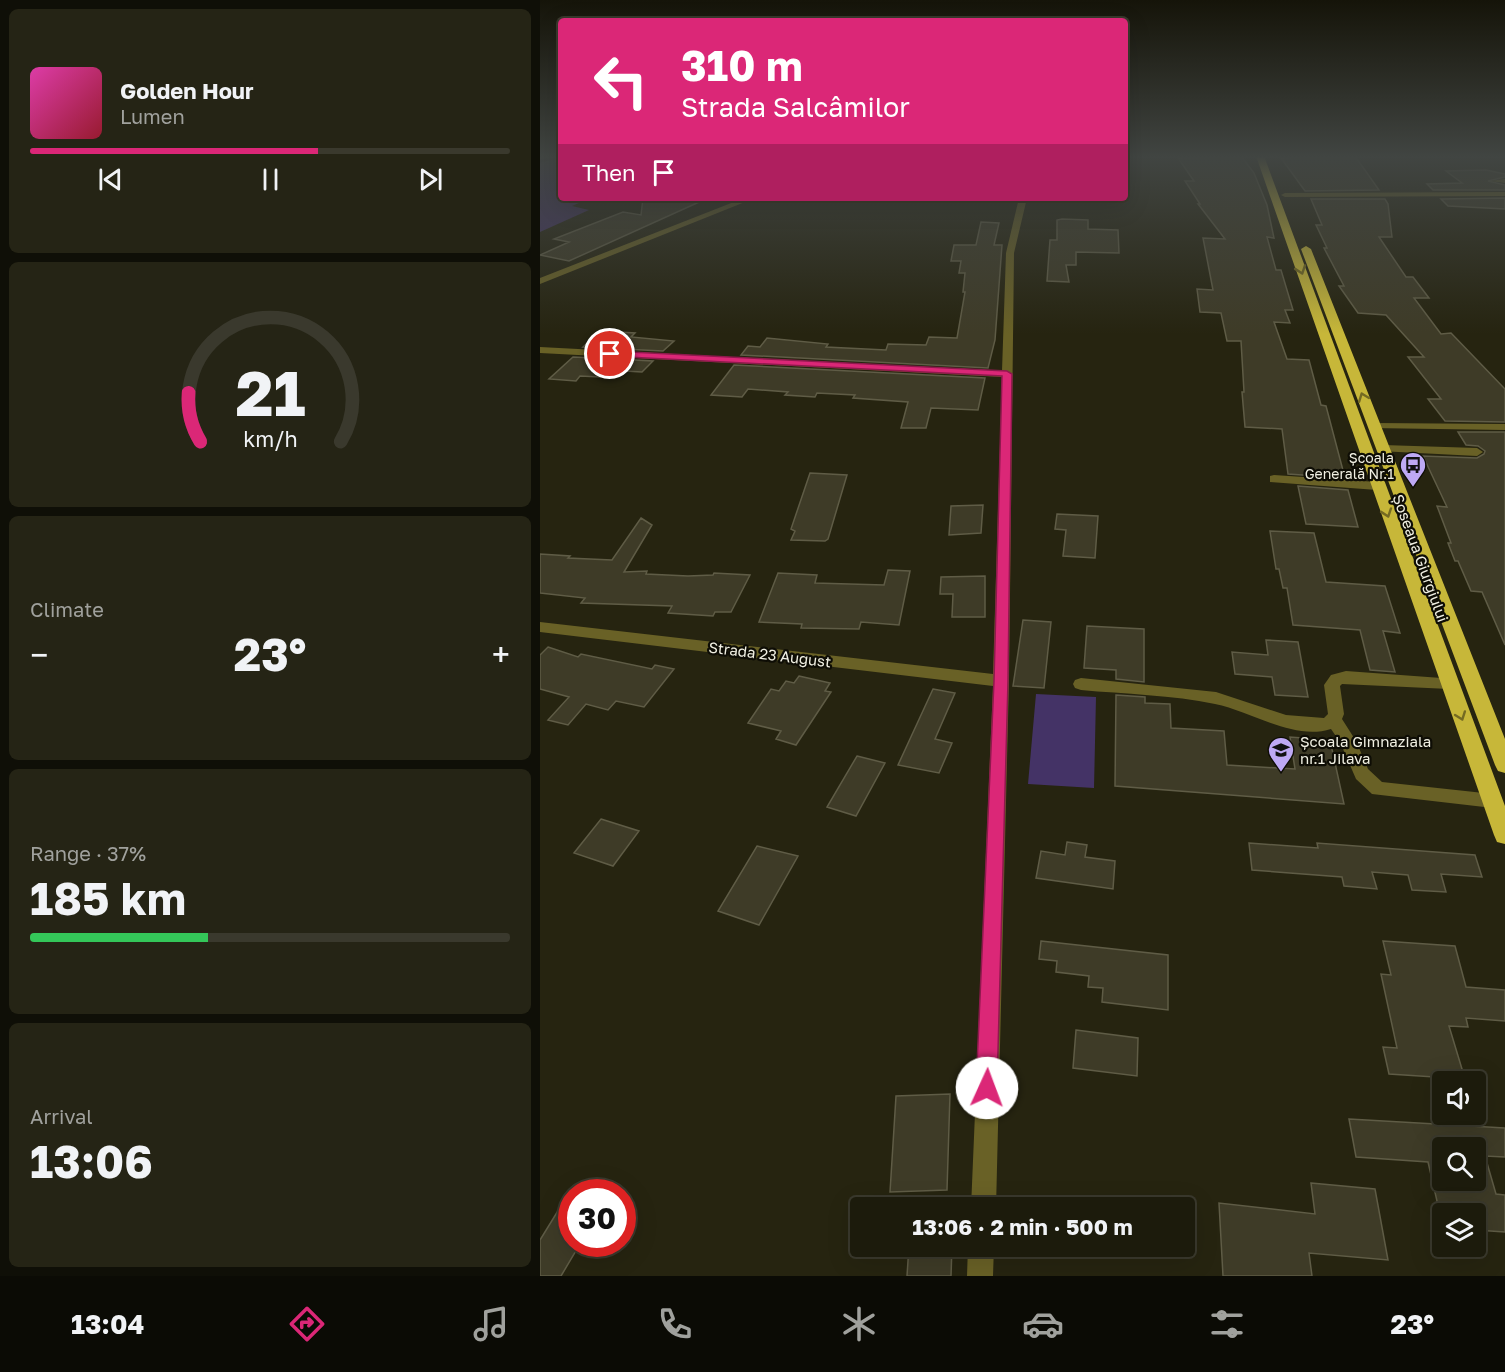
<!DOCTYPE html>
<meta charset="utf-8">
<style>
:root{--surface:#1c1b0c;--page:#252415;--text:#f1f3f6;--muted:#a0a19d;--line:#3a392d;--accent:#db2777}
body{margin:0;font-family:"Golos Text",sans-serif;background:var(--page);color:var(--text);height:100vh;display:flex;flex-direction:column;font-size:22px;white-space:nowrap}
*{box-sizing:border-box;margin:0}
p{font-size:20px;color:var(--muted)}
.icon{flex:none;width:33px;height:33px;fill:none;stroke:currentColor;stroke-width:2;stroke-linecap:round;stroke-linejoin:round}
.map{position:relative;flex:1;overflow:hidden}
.details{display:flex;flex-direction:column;gap:9px;padding:9px;background:#0f0f07;width:540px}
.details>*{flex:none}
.guide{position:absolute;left:18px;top:18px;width:570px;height:183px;border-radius:6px;box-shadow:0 6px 24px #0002,0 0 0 2px var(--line);background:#db2777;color:#fff;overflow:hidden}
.buttons{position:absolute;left:892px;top:1071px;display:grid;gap:12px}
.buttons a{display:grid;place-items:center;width:54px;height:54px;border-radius:6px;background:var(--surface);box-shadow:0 6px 24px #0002,0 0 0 2px var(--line);font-size:30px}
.speed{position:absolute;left:18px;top:1179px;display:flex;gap:12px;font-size:30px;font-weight:700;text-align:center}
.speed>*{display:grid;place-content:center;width:78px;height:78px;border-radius:50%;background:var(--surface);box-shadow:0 6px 24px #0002,0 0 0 2px var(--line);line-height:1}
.speed .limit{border:9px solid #d22;background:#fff;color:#111}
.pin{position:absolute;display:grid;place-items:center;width:51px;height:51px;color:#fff;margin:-26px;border:3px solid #fff;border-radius:50%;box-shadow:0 2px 6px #0007}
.me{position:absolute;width:66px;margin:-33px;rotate:2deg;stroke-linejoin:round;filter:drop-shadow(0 0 4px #0008)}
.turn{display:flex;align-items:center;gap:21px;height:126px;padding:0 24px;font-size:27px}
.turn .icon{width:78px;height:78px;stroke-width:2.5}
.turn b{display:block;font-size:42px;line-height:51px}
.then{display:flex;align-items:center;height:57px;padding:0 24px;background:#0003;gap:12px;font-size:22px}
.big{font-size:45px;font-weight:700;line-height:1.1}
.details .card{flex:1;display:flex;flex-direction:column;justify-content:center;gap:9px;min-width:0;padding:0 21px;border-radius:9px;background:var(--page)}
.details .dial{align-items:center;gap:0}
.dial svg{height:156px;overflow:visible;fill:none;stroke:var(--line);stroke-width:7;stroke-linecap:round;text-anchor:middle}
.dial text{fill:var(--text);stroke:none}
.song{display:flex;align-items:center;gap:18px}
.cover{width:72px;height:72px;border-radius:9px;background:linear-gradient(135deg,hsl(320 70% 55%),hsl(350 70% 35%))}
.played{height:6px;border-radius:3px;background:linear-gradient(90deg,var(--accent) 60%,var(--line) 60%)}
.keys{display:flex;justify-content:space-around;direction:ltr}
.heat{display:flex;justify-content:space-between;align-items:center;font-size:33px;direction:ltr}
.charge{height:9px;border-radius:4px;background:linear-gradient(90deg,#34c759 37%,var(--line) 0)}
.trip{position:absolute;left:310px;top:1197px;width:345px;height:60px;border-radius:6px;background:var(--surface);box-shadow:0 6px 24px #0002,0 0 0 2px var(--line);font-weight:700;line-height:60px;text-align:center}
.dock{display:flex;height:96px;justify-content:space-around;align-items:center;background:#0b0b05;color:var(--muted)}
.dock .icon{width:42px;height:42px}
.dock .on{color:var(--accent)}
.dock b{font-size:27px;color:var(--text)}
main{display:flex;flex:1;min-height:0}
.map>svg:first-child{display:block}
.green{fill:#436}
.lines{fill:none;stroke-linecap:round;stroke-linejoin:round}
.stream{stroke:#1a0338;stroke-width:3}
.building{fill:#3e3b27;stroke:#5f5c46;stroke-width:1.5;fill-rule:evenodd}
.minor{fill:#696126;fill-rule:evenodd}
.highway{fill:#c7b739;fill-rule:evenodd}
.oneway{stroke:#746a22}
.route{fill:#db2777;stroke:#8e194d;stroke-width:1.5}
.labels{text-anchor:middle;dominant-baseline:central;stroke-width:4.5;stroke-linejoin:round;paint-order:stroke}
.far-poi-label{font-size:14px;fill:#f1f0e3;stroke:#0e0d05;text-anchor:end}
.street-label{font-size:15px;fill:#f1f0e3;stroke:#0e0d05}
.poi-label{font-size:15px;fill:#f1f0e3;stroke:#0e0d05;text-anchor:start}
</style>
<main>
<section class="details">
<div class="card">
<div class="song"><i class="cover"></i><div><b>Golden Hour</b><p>Lumen</p></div></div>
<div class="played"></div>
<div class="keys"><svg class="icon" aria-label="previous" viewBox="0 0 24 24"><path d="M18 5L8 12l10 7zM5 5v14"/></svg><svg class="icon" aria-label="pause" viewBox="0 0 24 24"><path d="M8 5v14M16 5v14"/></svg><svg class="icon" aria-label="next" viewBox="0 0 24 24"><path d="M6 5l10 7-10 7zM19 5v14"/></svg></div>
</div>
<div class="card dial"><svg viewBox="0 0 100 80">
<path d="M14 69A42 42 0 1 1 86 69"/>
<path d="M14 69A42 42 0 0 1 8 44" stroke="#db2777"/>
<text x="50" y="56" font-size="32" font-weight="700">21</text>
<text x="50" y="72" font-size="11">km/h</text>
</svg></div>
<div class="card"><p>Climate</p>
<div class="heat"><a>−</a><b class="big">23°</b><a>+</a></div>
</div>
<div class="card"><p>Range · 37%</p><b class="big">185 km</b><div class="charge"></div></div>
<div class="card"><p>Arrival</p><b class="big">13:06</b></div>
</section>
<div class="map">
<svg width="965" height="1276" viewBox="0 0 965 1276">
<rect width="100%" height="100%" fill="#262410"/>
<path class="green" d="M0,156H21V198H50L32,206L49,210L0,232Z
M496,694L556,697L554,788L488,784Z"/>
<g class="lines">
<path class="stream" d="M0,161L21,156"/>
</g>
<path class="building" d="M815,156L839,190L765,191L741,158Z
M702,157L714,173L727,205L734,238L727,237L736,270H741L753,310H745L750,323L734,322L747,359L769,360L781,405L786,406L805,478L748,474L742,429L705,427L702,392H704L701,341H687L681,313L660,312L657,289L673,290L663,238L685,239L658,204H660L645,181H654L638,158Z
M946,170L965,174V177L948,181L965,185V190H893L887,184L922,183L906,171Z
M103,198H168L29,261L0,255L29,242L14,239L83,212L101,215Z
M965,198V209L908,206L901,199Z
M771,199H845L848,204L852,237H839L866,277H873L889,298H874L901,334L911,333L965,389V422L905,421L888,399H901L868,357H884L846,315L818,313L799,286H804L784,248H787L776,225H782Z
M522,219L548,220V229L578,230L579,253L536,252V265H526L529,282L507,281L510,240H517V220Z
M441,222L459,223L454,245H462L455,340L448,368L201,355L208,346L220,347L227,338L288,344L286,347L346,350L348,344L386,345L389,337L417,338L425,292H423L425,273H419L421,261H411L414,245H436Z
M60,331L95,333L91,337L134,341L123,351L43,347Z
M33,357L113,361L102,372L66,370L60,377L40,376L36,381L9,379Z
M194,365L445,378L438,410L391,408L386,428H361L368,402L313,398L315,395L277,393L275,397L245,395L248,392L208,389L202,397L171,395Z
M918,432H965V645L942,592L931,591L918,561H915L908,543H911L897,506L907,507L883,456L937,458L944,454L945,451L938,446L926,445Z
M270,473L307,475L288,539L285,541L251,540L255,531L251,529Z
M758,486L808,490L818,527L766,524Z
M443,505L441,533L409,535L411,506Z
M517,514L558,516L555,558L523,556L526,530L515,529Z
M101,518L112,525L84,572L107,571L106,574L148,576L173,575L174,573L210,575L191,612H175L173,616L128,613L132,606L41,603L45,598L0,593V554L30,556L28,558L72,560Z
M730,531L774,533L786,582L845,586L860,633L843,631L855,672L830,670L820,630L753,625L747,588H743L739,569H736Z
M348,570L370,571L359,625L321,622L319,629L261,628L262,624L219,622L238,573L277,575L275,583L344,585Z
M445,576V617H412L413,594H400L401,577Z
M483,620L511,622L504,688L473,686Z
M547,626L604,629V682L576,679V670L544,668Z
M726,640L758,642L768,697L735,695L732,677L695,674L692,652L728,655Z
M8,647L38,657L41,654L112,669L115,665L134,669L104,707L76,701L68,710L46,704L28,725L8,720L29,697L0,689V655Z
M259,676L290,683L285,691L291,692L256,745L236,739L241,731L208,723L231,689L239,691L246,681L254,683Z
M393,689L415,693L395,739L412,743L399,773L358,765Z
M576,695L605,697V703L630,704L631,728L684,731L687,765L755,769L750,737L790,740L804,804L575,786Z
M317,756L345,763L316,816L287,807Z
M61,819L99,831L73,866L34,853Z
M527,842L547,845L545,857L575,861L573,889L496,878L501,851L525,855Z
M709,843L778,848L777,843L935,855L942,877L901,874L906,892L872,890L868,875L832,872L837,889L804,886L802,877L712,870Z
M217,846L258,856L219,925L178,911Z
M501,941L628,955V1010L562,1002L563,988L548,987L549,976L516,972L517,961L499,959Z
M843,941L915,946L926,987L965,990V1021L926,1018L928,1027L909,1026L925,1079L849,1074L843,1047L857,1048L841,974L851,975Z
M536,1030L598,1038L597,1076L533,1068Z
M410,1094L407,1190L350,1192L356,1096Z
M809,1119L965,1128V1157L945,1156L956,1194L965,1195V1232L936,1230V1214H900L888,1162L816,1157ZM903,1148H936V1180H903Z
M771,1183L835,1189L848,1260L769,1253L772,1276H683L679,1203L775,1214Z
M32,1188V1244H40L21,1276H0V1240Z
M369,1246H412L411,1276H367Z"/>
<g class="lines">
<path class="minor" d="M965,179V183L950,181Z
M965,192V196L745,197L741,195L745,193Z
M204,198H215L0,284V278Z
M479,198H487L474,253L469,681L456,1208H431L453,686L0,632V622L453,674L462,377L0,353V347L462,371L466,253Z
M834,423L965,424V430L830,428V424Z
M843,445L937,448L943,452L937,456L839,451L837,449Z
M734,475L837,482L843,486L837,490L730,482V476Z
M806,671L915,679L917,683L915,687L909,689L802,684L800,686L804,714L802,719L816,741L828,769L842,782L953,794L959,796L962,801L959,806L953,808L832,794L816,779L800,742L791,729C753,741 711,711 675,704C633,695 584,694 541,690L535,688L533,684L535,680L541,678L676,692L746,715L784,718L788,714L784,685L791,675Z
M428,1246H454L453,1276H427Z"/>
<path class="highway" d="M716,156H724L965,806V844L957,842L954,835Z
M766,246L771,249L965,739V773L958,771L955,765L761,249Z"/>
</g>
<defs><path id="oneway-chevron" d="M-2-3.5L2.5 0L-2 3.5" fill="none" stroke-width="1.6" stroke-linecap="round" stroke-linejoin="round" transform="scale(1.5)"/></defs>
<g class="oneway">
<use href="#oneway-chevron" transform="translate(761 270) rotate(71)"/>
<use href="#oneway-chevron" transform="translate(823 397) rotate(-111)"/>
<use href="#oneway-chevron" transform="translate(847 513) rotate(71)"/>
<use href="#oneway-chevron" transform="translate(921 716) rotate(70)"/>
</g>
<linearGradient id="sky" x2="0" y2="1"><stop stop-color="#151409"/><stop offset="0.47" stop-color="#414542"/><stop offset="1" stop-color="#414542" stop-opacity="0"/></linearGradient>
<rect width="965" height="334" fill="url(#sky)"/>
<path class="route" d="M70,351L467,371L472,374L468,681L457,1088L454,1095L447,1098L439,1095L436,1088L454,681L462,376L67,356V352Z"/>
<defs>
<g id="bus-pin" transform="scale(1.35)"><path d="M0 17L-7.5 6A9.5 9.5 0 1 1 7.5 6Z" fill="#bea9f4" stroke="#0e0d05"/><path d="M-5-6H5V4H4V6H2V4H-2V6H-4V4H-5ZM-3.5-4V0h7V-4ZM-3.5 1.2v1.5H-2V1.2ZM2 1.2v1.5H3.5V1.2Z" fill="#111"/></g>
<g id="school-pin" transform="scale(1.35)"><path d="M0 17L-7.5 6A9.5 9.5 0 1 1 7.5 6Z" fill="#bea9f4" stroke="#0e0d05"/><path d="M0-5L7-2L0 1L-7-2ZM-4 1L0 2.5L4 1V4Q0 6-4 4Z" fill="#111"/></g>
</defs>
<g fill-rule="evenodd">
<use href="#bus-pin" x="873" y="465"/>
<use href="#school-pin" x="741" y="750"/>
</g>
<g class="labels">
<g class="far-poi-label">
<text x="854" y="457">Școala<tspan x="854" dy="16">Generală Nr.1</tspan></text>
</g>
<g class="street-label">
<text transform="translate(881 558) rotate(70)">Șoseaua Giurgiului</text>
<text transform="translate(230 654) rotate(7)">Strada 23 August</text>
</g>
<g class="poi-label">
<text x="760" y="741">Școala Gimnaziala<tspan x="760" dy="17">nr.1 Jilava</tspan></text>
</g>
</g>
</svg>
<div class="buttons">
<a><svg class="icon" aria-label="sound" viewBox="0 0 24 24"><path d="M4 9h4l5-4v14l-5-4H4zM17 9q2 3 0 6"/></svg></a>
<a><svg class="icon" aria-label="search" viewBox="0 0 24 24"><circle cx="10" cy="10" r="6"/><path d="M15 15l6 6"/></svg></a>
<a><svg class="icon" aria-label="layers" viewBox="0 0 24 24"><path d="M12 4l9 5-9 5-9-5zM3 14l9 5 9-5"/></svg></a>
</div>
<div class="speed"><div class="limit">30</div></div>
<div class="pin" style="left:70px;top:354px;background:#d93025"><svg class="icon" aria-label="arrive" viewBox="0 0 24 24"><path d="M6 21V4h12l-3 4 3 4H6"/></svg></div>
<svg class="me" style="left:447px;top:1088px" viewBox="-20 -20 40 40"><circle r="19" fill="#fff"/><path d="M0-13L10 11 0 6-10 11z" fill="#db2777"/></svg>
<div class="trip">13:06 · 2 min · 500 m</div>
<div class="guide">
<div class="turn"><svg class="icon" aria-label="left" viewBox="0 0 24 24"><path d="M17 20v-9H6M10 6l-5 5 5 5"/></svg><div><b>310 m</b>Strada Salcâmilor</div></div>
<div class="then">Then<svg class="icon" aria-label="arrive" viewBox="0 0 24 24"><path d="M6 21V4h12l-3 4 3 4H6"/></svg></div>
</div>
</div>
</main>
<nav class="dock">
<b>13:04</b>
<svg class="icon on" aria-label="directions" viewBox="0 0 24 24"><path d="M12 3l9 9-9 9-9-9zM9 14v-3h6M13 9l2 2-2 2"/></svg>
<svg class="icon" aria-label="music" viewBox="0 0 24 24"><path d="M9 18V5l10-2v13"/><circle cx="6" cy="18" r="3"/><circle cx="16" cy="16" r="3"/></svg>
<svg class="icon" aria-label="phone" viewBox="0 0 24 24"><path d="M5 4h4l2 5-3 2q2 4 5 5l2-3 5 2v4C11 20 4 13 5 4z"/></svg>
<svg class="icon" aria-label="climate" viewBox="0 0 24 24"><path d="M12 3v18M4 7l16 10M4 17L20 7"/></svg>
<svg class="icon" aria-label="car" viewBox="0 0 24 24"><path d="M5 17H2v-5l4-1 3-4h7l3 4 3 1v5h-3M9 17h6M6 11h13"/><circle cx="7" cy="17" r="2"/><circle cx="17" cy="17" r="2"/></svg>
<svg class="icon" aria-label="filters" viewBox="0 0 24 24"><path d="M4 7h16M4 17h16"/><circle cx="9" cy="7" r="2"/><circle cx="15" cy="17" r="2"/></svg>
<b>23°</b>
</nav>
